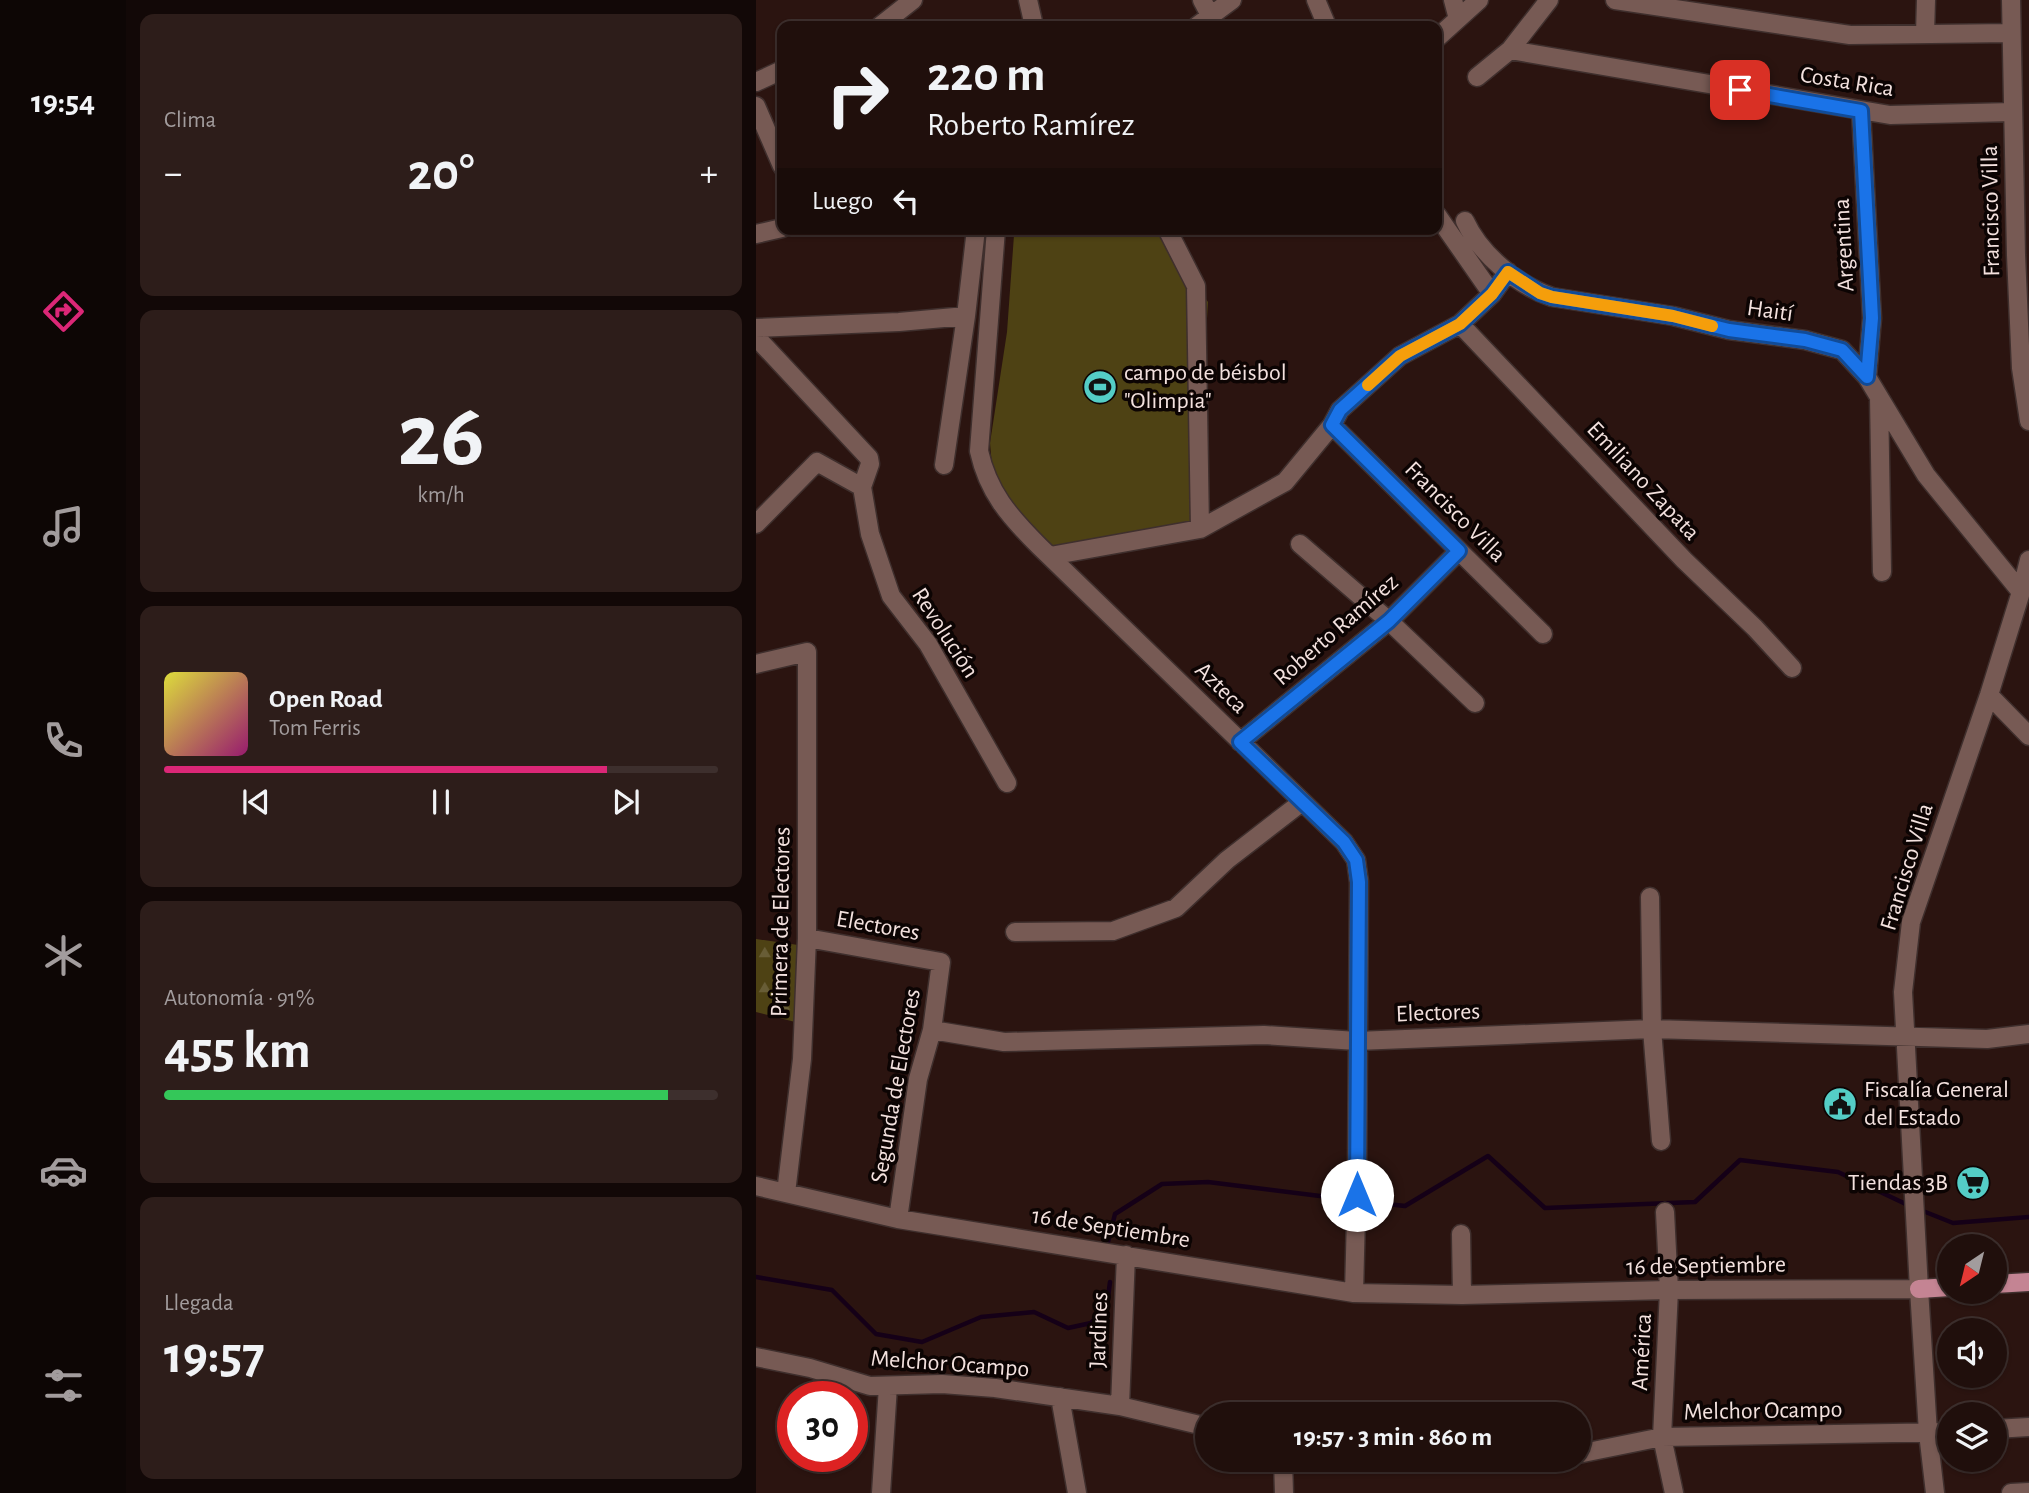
<!DOCTYPE html>
<html lang="es">
<meta charset="utf-8">
<style>
:root{--surface:#200f0c;--page:#2d1d1a;--text:#f1f3f6;--muted:#a29c9d;--line:#3d2f2d;--accent:#db2777}
body{margin:0;font-family:"Alegreya Sans",sans-serif;background:var(--page);color:var(--text);height:100vh;display:flex;flex-direction:column;font-size:26px;white-space:nowrap}
*{box-sizing:border-box;margin:0}
p{font-size:23px;color:var(--muted)}
.icon{flex:none;width:38px;height:38px;fill:none;stroke:currentColor;stroke-width:2;stroke-linecap:round;stroke-linejoin:round}
.map{position:relative;flex:1;overflow:hidden}
.drawer{display:flex;flex-direction:column;gap:14px;padding:14px;background:#120807;width:630px}
.drawer>*{flex:none}
.banner{position:absolute;left:21px;top:21px;width:665px;height:214px;border-radius:14px;box-shadow:0 2px 5px #0004,0 0 0 2px var(--line);background:#200f0c;color:var(--text);overflow:hidden}
.needle{width:46px;rotate:215deg}
.buttons{position:absolute;left:1181px;top:1234px;display:grid;gap:14px}
.buttons a{display:grid;place-items:center;width:70px;height:70px;border-radius:50%;background:var(--surface);box-shadow:0 2px 5px #0004,0 0 0 2px var(--line);font-size:35px}
.speed{position:absolute;left:21px;top:1381px;display:flex;gap:14px;font-size:35px;font-weight:700;text-align:center}
.speed>*{display:grid;place-content:center;width:91px;height:91px;border-radius:50%;background:var(--surface);box-shadow:0 2px 5px #0004,0 0 0 2px var(--line);line-height:1}
.speed .limit{border:10px solid #d22;background:#fff;color:#111}
.pin{position:absolute;display:grid;place-items:center;width:60px;height:60px;color:#fff;margin:-30px;border-radius:14px;box-shadow:0 4px 10px #0006}
.me{position:absolute;width:77px;margin:-38px;rotate:0deg;stroke-linejoin:round;filter:drop-shadow(0 0 5px #0008)}
.turn{display:flex;align-items:center;gap:24px;height:147px;padding:0 35px;font-size:32px}
.turn .icon{width:91px;height:91px;stroke-width:2.5}
.turn b{display:block;font-size:49px;line-height:60px}
.then{display:flex;align-items:center;height:66px;padding:0 35px;background:#0003;gap:14px;font-size:26px}
.big{font-size:52px;font-weight:600;line-height:1.1}
.drawer .widget{flex:1;display:flex;flex-direction:column;justify-content:center;gap:10px;min-width:0;padding:0 24px;border-radius:14px;background:var(--page)}
.drawer .dial{align-items:center;gap:0}
.dial b{font-size:91px;line-height:1}
.song{display:flex;align-items:center;gap:21px}
.cover{width:84px;height:84px;border-radius:10px;background:linear-gradient(135deg,hsl(60 70% 55%),hsl(320 70% 35%))}
.played{height:7px;border-radius:4px;background:linear-gradient(90deg,var(--accent) 80%,var(--line) 80%)}
.keys{display:flex;justify-content:space-around;direction:ltr}
.heat{display:flex;justify-content:space-between;align-items:center;font-size:38px;direction:ltr}
.charge{height:10px;border-radius:5px;background:linear-gradient(90deg,#34c759 91%,var(--line) 0)}
.trip{position:absolute;left:439px;top:1402px;width:396px;height:70px;border-radius:35px;background:var(--surface);box-shadow:0 2px 5px #0004,0 0 0 2px var(--line);font-weight:600;line-height:70px;text-align:center}
main{display:flex;flex:1;min-height:0}
.menu{display:flex;flex-direction:column;width:126px;justify-content:space-around;align-items:center;background:#0d0605;color:var(--muted)}
.menu .icon{width:49px;height:49px}
.menu .active{color:var(--accent)}
.menu b{font-size:32px;color:var(--text)}
.map>svg:first-child{display:block}
.grass{fill:#4e4214}
.forest{fill:url(#forest-firs)}
.lines{fill:none;stroke-linecap:round;stroke-linejoin:round}
.stream{stroke:#150017;stroke-width:4.5}
.minor-casing{stroke:#3f2f2d;stroke-width:21}
.major-casing{stroke:#3f2f2d;stroke-width:21}
.minor{stroke:#775a54;stroke-width:18}
.major{stroke:#c48493;stroke-width:18}
.route-casing{stroke:#114b97;stroke-width:18}
.route{stroke:#1a73e8;stroke-width:12}
.slow{stroke:#f59e0b;stroke-width:12}
.labels{text-anchor:middle;dominant-baseline:central;stroke-width:7;stroke-linejoin:round;paint-order:stroke}
.street-label{font-size:24px;fill:#f3e1de;stroke:#0c0403}
.poi-label{font-size:24px;fill:#f3e1de;stroke:#0c0403;text-anchor:start}
</style>
<main>
<nav class="menu">
<b>19:54</b>
<svg class="icon active" aria-label="directions" viewBox="0 0 24 24"><path d="M12 3l9 9-9 9-9-9zM9 14v-3h6M13 9l2 2-2 2"/></svg>
<svg class="icon" aria-label="music" viewBox="0 0 24 24"><path d="M9 18V5l10-2v13"/><circle cx="6" cy="18" r="3"/><circle cx="16" cy="16" r="3"/></svg>
<svg class="icon" aria-label="phone" viewBox="0 0 24 24"><path d="M5 4h4l2 5-3 2q2 4 5 5l2-3 5 2v4C11 20 4 13 5 4z"/></svg>
<svg class="icon" aria-label="climate" viewBox="0 0 24 24"><path d="M12 3v18M4 7l16 10M4 17L20 7"/></svg>
<svg class="icon" aria-label="car" viewBox="0 0 24 24"><path d="M5 17H2v-5l4-1 3-4h7l3 4 3 1v5h-3M9 17h6M6 11h13"/><circle cx="7" cy="17" r="2"/><circle cx="17" cy="17" r="2"/></svg>
<svg class="icon" aria-label="filters" viewBox="0 0 24 24"><path d="M4 7h16M4 17h16"/><circle cx="9" cy="7" r="2"/><circle cx="15" cy="17" r="2"/></svg>
</nav>
<section class="drawer">
<div class="widget"><p>Clima</p>
<div class="heat"><a>−</a><b class="big">20°</b><a>+</a></div>
</div>
<div class="widget dial"><b>26</b><p>km/h</p></div>
<div class="widget">
<div class="song"><i class="cover"></i><div><b>Open Road</b><p>Tom Ferris</p></div></div>
<div class="played"></div>
<div class="keys"><svg class="icon" aria-label="previous" viewBox="0 0 24 24"><path d="M18 5L8 12l10 7zM5 5v14"/></svg><svg class="icon" aria-label="pause" viewBox="0 0 24 24"><path d="M8 5v14M16 5v14"/></svg><svg class="icon" aria-label="next" viewBox="0 0 24 24"><path d="M6 5l10 7-10 7zM19 5v14"/></svg></div>
</div>
<div class="widget"><p>Autonomía · 91%</p><b class="big">455 km</b><div class="charge"></div></div>
<div class="widget"><p>Llegada</p><b class="big">19:57</b></div>
</section>
<div class="map">
<svg width="1273" height="1493" viewBox="0 0 1273 1493">
<defs>
<pattern id="forest-firs" width="22" height="20" patternUnits="userSpaceOnUse" patternTransform="scale(1.75)"><rect width="22" height="20" fill="#4e4214"/><path d="M5 1l3.5 6h-7zM16 11l3.5 6h-7z" fill="#685d36"/></pattern>
</defs>
<rect width="100%" height="100%" fill="#2b1410"/>
<path class="grass" d="M258,235H406L452,302L439,520L293,552L237,477L234,443L251,332Z"/>
<path class="forest" d="M0,939L42,945L47,1024L0,1012Z"/>
<g class="lines">
<path class="stream" d="M605,1201L649,1206L732,1156L789,1208L939,1202L984,1160L1082,1172L1154,1206
M1162,1209L1197,1223L1273,1217
M352,1242L359,1214L406,1184L452,1182L596,1200
M0,1277L76,1290L120,1334L166,1342L225,1317L278,1312L312,1328L335,1323L351,1305L354,1282"/>
<g class="minor-casing">
<path id="minor" d="M272,0L278,26
M446,0L455,17
M560,0L571,26
M697,0L702,19
M859,0L1094,35L1255,33
M1255,0L1260,255L1265,368L1273,421
M124,26L157,0
M441,26L476,0
M1169,34L1170,0
M681,38L723,0
M754,50L1134,115L1257,112
M721,77L754,50L793,0
M0,82L26,70
M0,106L26,166
M1105,111L1116,318L1111,377
M681,215L736,294
M709,221C724,254 761,285 796,297L917,316L973,330L1049,340L1086,350L1111,377L1170,475L1265,592
M240,229L223,451C232,492 253,516 283,546L588,842L600,860L603,882L601,1178L598,1293
M411,229L440,286L444,529
M0,234L26,228
M704,324L928,560L999,628L1036,668
M0,328L143,322L210,316
M0,337L113,458L114,464L106,487L114,534L135,596L172,644L251,783
M1123,397L1126,572
M576,425L787,634
M188,465L210,316L220,229
M0,524L61,462L106,487
M544,544L633,621L719,703
M294,556L444,529L529,482L576,425L584,410L644,356L704,324L736,294L752,272
M0,664L51,652V938L46,1059L30,1193
M1233,695L1273,736
M484,742L633,621L703,551
M894,897L896,1029L905,1141
M259,932L357,931L420,908L471,860L546,802
M51,938L185,962L176,1030L162,1079L142,1219
M176,1030L248,1042L508,1035L601,1041L896,1029L1231,1039L1273,1034
M0,1186L142,1219L598,1293L706,1295L913,1290L1163,1289
M909,1212L913,1290L906,1437L918,1493
M705,1234L706,1295
M0,1357L54,1368L114,1386L186,1384L239,1388L364,1406L452,1427
M304,1397L321,1493
M364,1406L370,1255
M1239,1429L1273,1427
M822,1454L906,1437L1194,1432
M527,1460L528,1493
M125,1493L132,1386
M1179,1493L1172,1433L1163,1289L1147,992L1155,922L1233,695L1265,592L1273,560
M1255,1493L1273,1492"/>
</g>
<g class="major-casing">
<path id="major" d="M1239,1284L1273,1282
M1163,1289L1194,1287"/>
</g>
<use href="#minor" class="minor"/>
<use href="#major" class="major"/>
</g>
<g class="lines">
<g class="route-casing">
<path id="route" d="M601,1195L603,882L600,860L588,842L484,742L633,621L703,551L576,425L584,410L644,356L704,324L736,294L752,272L784,293L796,297L917,316L973,330L1049,340L1086,350L1111,377L1116,318L1105,111L984,90"/>
</g>
<use href="#route" class="route"/>
<path class="slow" d="M612,385L644,356L704,324L736,294L752,272L784,293L796,297L917,316L956,326"/>
</g>
<defs>
<g id="stadium-disc" transform="scale(1.75)"><circle r="9.5" fill="#54cdc6" stroke="#0c0403"/><path d="M0-5a6.5 5 0 1 0 0 10a6.5 5 0 1 0 0-10ZM-3.5-1.8h7v3.6h-7Z" fill="#111"/></g>
<g id="civic-disc" transform="scale(1.75)"><circle r="9.5" fill="#54cdc6" stroke="#0c0403"/><path d="M-.6-6.5H3V-4.5H.6V-3L4-1V1h2V6H-6V1h2V-1L-.6-3ZM-1.2 2.5V6h2.4V2.5Z" fill="#111"/></g>
<g id="supermarket-disc" transform="scale(1.75)"><circle r="9.5" fill="#54cdc6" stroke="#0c0403"/><path d="M-6-5.5h2.5l.6 2H6L4.5 2H-2.5L-4.4-4H-6ZM-1.5 3.2a1.3 1.3 0 1 0 .1 0ZM3 3.2a1.3 1.3 0 1 0 .1 0Z" fill="#111"/></g>
</defs>
<g fill-rule="evenodd">
<use href="#stadium-disc" x="344" y="387"/>
<use href="#civic-disc" x="1084" y="1104"/>
<use href="#supermarket-disc" x="1217" y="1183"/>
</g>
<g class="labels">
<g class="street-label">
<text transform="translate(1091 82) rotate(9)">Costa Rica</text>
<text transform="translate(1235 211) rotate(-91)">Francisco Villa</text>
<text transform="translate(1088 245) rotate(-93)">Argentina</text>
<text transform="translate(1014 311) rotate(8)">Haití</text>
<text transform="translate(887 481) rotate(47)">Emiliano Zapata</text>
<text transform="translate(699 512) rotate(45)">Francisco Villa</text>
<text transform="translate(580 630) rotate(-41)">Roberto Ramírez</text>
<text transform="translate(189 633) rotate(57)">Revolución</text>
<text transform="translate(465 688) rotate(44)">Azteca</text>
<text transform="translate(1151 867) rotate(-73)">Francisco Villa</text>
<text transform="translate(25 922) rotate(-89)">Primera de Electores</text>
<text transform="translate(122 926) rotate(10)">Electores</text>
<text transform="translate(682 1013) rotate(-2)">Electores</text>
<text transform="translate(140 1086) rotate(-80)">Segunda de Electores</text>
<text transform="translate(355 1228) rotate(9)">16 de Septiembre</text>
<text transform="translate(950 1266) rotate(-1)">16 de Septiembre</text>
<text transform="translate(343 1330) rotate(-88)">Jardines</text>
<text transform="translate(886 1352) rotate(-87)">América</text>
<text transform="translate(194 1364) rotate(4)">Melchor Ocampo</text>
<text transform="translate(1007 1411) rotate(-1)">Melchor Ocampo</text>
</g>
<g class="poi-label">
<text x="368" y="373">campo de béisbol<tspan x="368" dy="28">"Olimpia"</tspan></text>
<text x="1108" y="1090">Fiscalía General<tspan x="1108" dy="28">del Estado</tspan></text>
<text x="1192" y="1183" text-anchor="end">Tiendas 3B</text>
</g>
</g>
</svg>
<div class="buttons">
<a><svg class="needle" viewBox="-14 -14 28 28"><path d="M0-13l5 13h-10z" fill="#e53935"/><path d="M0 13l5-13h-10z" fill="#a29c9d"/></svg></a>
<a><svg class="icon" aria-label="sound" viewBox="0 0 24 24"><path d="M4 9h4l5-4v14l-5-4H4zM17 9q2 3 0 6"/></svg></a>
<a><svg class="icon" aria-label="layers" viewBox="0 0 24 24"><path d="M12 4l9 5-9 5-9-5zM3 14l9 5 9-5"/></svg></a>
</div>
<div class="speed"><div class="limit">30</div></div>
<div class="pin" style="left:984px;top:90px;background:#d93025"><svg class="icon" aria-label="arrive" viewBox="0 0 24 24"><path d="M6 21V4h12l-3 4 3 4H6"/></svg></div>
<svg class="me" style="left:601px;top:1195px" viewBox="-20 -20 40 40"><circle r="19" fill="#fff"/><path d="M0-13L10 11 0 6-10 11z" fill="#1a73e8"/></svg>
<div class="trip">19:57 · 3 min · 860 m</div>
<div class="banner">
<div class="turn"><svg class="icon" aria-label="right" viewBox="0 0 24 24"><path d="M7 20v-9h11M14 6l5 5-5 5"/></svg><div><b>220 m</b>Roberto Ramírez</div></div>
<div class="then">Luego<svg class="icon" aria-label="left" viewBox="0 0 24 24"><path d="M17 20v-9H6M10 6l-5 5 5 5"/></svg></div>
</div>
</div>
</main>
